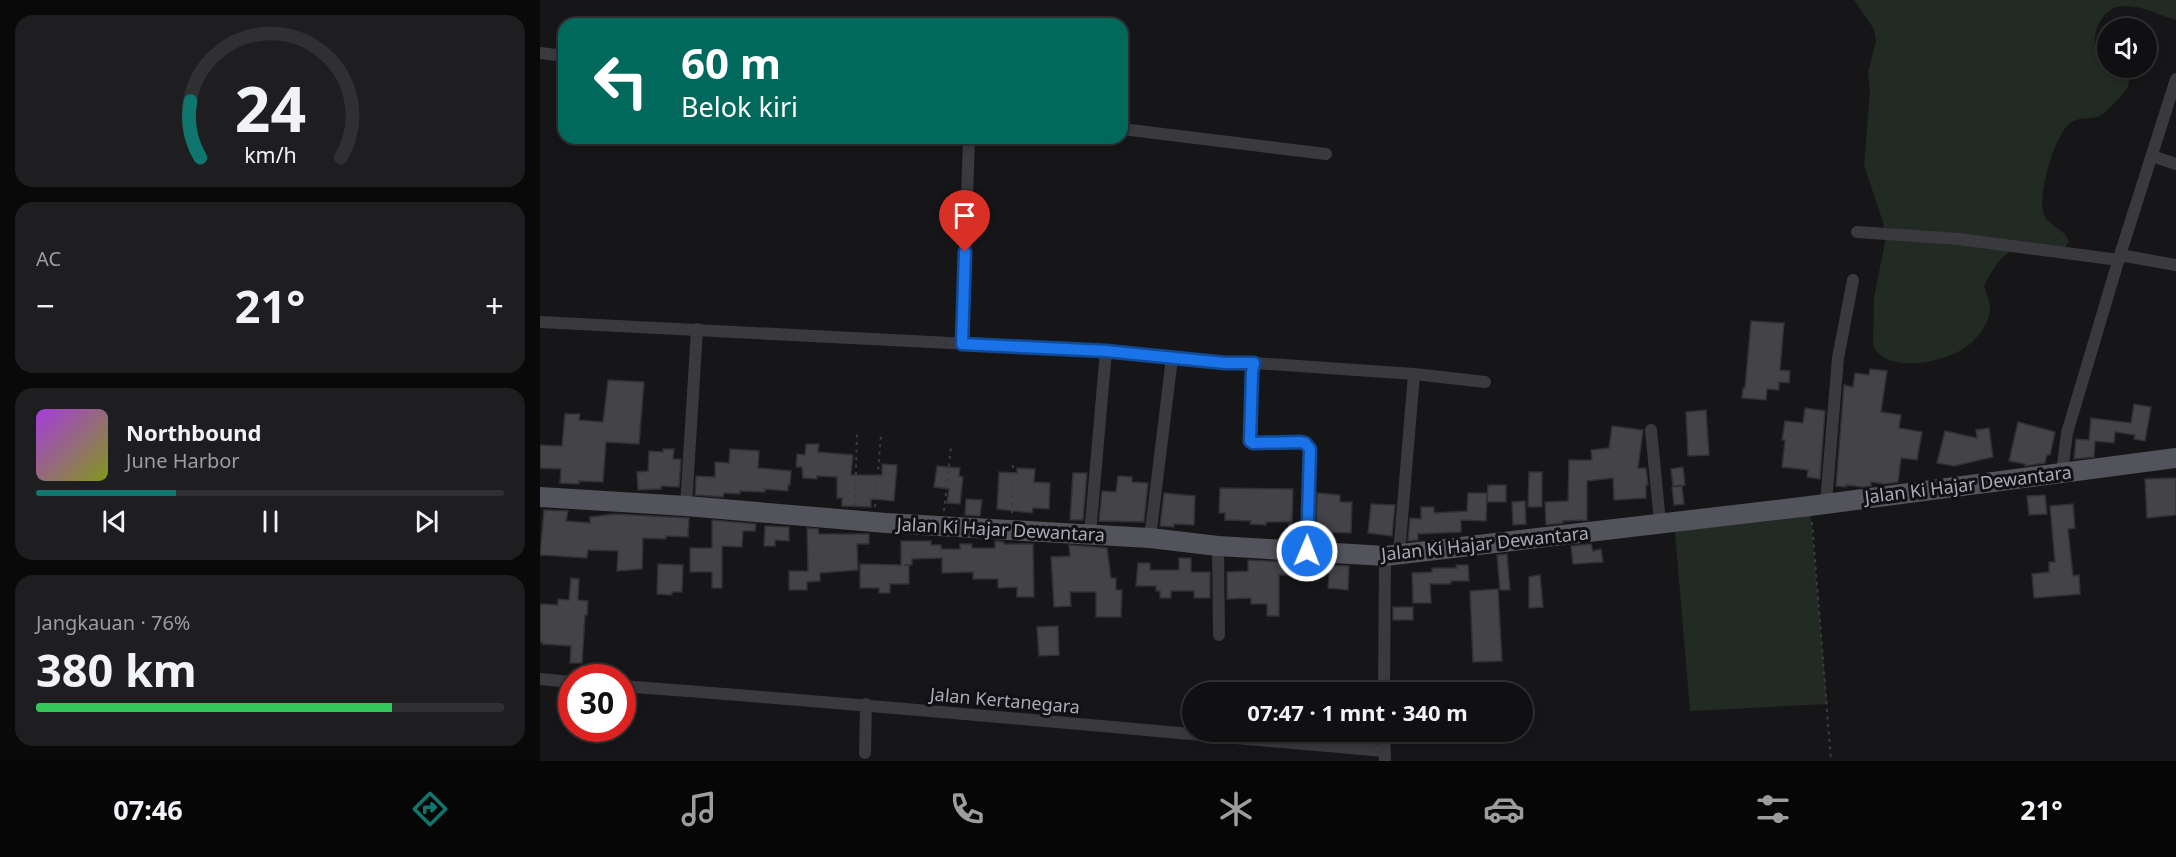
<!DOCTYPE html>
<html lang="id">
<meta charset="utf-8">
<style>
:root{--surface:#101012;--page:#1e1e20;--text:#f1f3f6;--muted:#9c9d9f;--line:#303032;--accent:#0f766e}
body{margin:0;font-family:"Noto Sans",sans-serif;background:var(--page);color:var(--text);height:100vh;display:flex;flex-direction:column;font-size:22px;white-space:nowrap}
*{box-sizing:border-box;margin:0}
p{font-size:20px;color:var(--muted)}
.icon{flex:none;width:33px;height:33px;fill:none;stroke:currentColor;stroke-width:2;stroke-linecap:round;stroke-linejoin:round}
.map{position:relative;flex:1;overflow:hidden}
.panel{display:flex;flex-direction:column;gap:15px;padding:15px;background:#09090a;width:540px}
.panel>*{flex:none}
.top-card{position:absolute;left:18px;top:18px;width:570px;height:126px;border-radius:18px;box-shadow:0 3px 9px #0003,0 0 0 2px var(--line);background:#00695c;color:#fff;overflow:hidden}
.tools{position:absolute;left:1557px;top:18px;display:grid;gap:12px}
.tools a{display:grid;place-items:center;width:60px;height:60px;border-radius:50%;background:var(--surface);box-shadow:0 3px 9px #0003,0 0 0 2px var(--line);font-size:30px}
.speed{position:absolute;left:18px;top:664px;display:flex;gap:12px;font-size:30px;font-weight:700;text-align:center}
.speed>*{display:grid;place-content:center;width:78px;height:78px;border-radius:50%;background:var(--surface);box-shadow:0 3px 9px #0003,0 0 0 2px var(--line);line-height:1}
.speed .limit{border:9px solid #d22;background:#fff;color:#111}
.pin{position:absolute;display:grid;place-items:center;width:51px;height:51px;color:#fff;margin:-62px -26px;border-radius:50% 50% 50% 0;rotate:-45deg;box-shadow:0 0 6px #0007}
.pin .icon{rotate:45deg}
.me{position:absolute;width:66px;margin:-33px;rotate:1deg;stroke-linejoin:round;filter:drop-shadow(0 0 4px #0008)}
.turn{display:flex;align-items:center;gap:21px;height:126px;padding:0 24px;font-size:27px}
.turn .icon{width:78px;height:78px;stroke-width:2.5}
.turn b{display:block;font-size:42px;line-height:51px}
.big{font-size:45px;font-weight:700;line-height:1.1}
.panel .card{flex:1;display:flex;flex-direction:column;justify-content:center;gap:9px;min-width:0;padding:0 21px;border-radius:18px;background:var(--page)}
.panel .dial{align-items:center;gap:0}
.dial svg{height:156px;overflow:visible;fill:none;stroke:var(--line);stroke-width:7;stroke-linecap:round;text-anchor:middle}
.dial text{fill:var(--text);stroke:none}
.song{display:flex;align-items:center;gap:18px}
.cover{width:72px;height:72px;border-radius:9px;background:linear-gradient(135deg,hsl(280 70% 55%),hsl(70 70% 35%))}
.played{height:6px;border-radius:3px;background:linear-gradient(90deg,var(--accent) 30%,var(--line) 30%)}
.keys{display:flex;justify-content:space-around;direction:ltr}
.heat{display:flex;justify-content:space-between;align-items:center;font-size:33px;direction:ltr}
.charge{height:9px;border-radius:4px;background:linear-gradient(90deg,#34c759 76%,var(--line) 0)}
.trip{position:absolute;left:642px;top:682px;width:351px;height:60px;border-radius:30px;background:var(--surface);box-shadow:0 3px 9px #0003,0 0 0 2px var(--line);font-weight:700;line-height:60px;text-align:center}
.tab-bar{display:flex;height:96px;justify-content:space-around;align-items:center;background:#060607;color:var(--muted)}
.tab-bar .icon{width:42px;height:42px}
.tab-bar .on{color:var(--accent)}
.tab-bar b{font-size:27px;color:var(--text)}
main{display:flex;flex:1;min-height:0}
.map>svg:first-child{display:block}
.green{fill:#222a24}
.building{fill:#434348;stroke:#313034;stroke-width:1.5}
.lines{fill:none;stroke-linecap:round;stroke-linejoin:round}
.path{stroke:#3d3e43;stroke-width:2;stroke-dasharray:3 4.5;stroke-linecap:butt}
.street{stroke:#39393e;stroke-width:12}
.primary{stroke:#53545b;stroke-width:20}
.route-casing{stroke:#114b97;stroke-width:15}
.route{stroke:#1a73e8;stroke-width:10}
.labels{text-anchor:middle;dominant-baseline:central;stroke-width:6;stroke-linejoin:round;paint-order:stroke}
.street-label{font-size:18px;fill:#a9abb7;stroke:#111113}
</style>
<main>
<section class="panel">
<div class="card dial"><svg viewBox="0 0 100 80">
<path d="M14 69A42 42 0 1 1 86 69"/>
<path d="M14 69A42 42 0 0 1 9 40" stroke="#0f766e"/>
<text x="50" y="56" font-size="32" font-weight="700">24</text>
<text x="50" y="72" font-size="11">km/h</text>
</svg></div>
<div class="card"><p>AC</p>
<div class="heat"><a>−</a><b class="big">21°</b><a>+</a></div>
</div>
<div class="card">
<div class="song"><i class="cover"></i><div><b>Northbound</b><p>June Harbor</p></div></div>
<div class="played"></div>
<div class="keys"><svg class="icon" aria-label="previous" viewBox="0 0 24 24"><path d="M18 5L8 12l10 7zM5 5v14"/></svg><svg class="icon" aria-label="pause" viewBox="0 0 24 24"><path d="M8 5v14M16 5v14"/></svg><svg class="icon" aria-label="next" viewBox="0 0 24 24"><path d="M6 5l10 7-10 7zM19 5v14"/></svg></div>
</div>
<div class="card"><p>Jangkauan · 76%</p><b class="big">380 km</b><div class="charge"></div></div>
</section>
<div class="map">
<svg width="1636" height="761" viewBox="0 0 1636 761">
<rect width="100%" height="100%" fill="#161618"/>
<path class="green" d="M1314,0H1636V20C1619,15 1595,2 1577,7C1556,12 1545,51 1567,62L1568,68L1584,69C1596,84 1584,93 1573,104C1569,108 1565,113 1560,116C1549,120 1539,116 1529,124C1514,137 1499,191 1503,211C1505,226 1525,227 1529,242L1525,247L1471,251C1458,259 1451,272 1444,286C1446,292 1450,301 1450,308C1450,322 1438,339 1426,347C1405,362 1348,375 1333,346L1334,297L1345,242L1343,222L1324,165L1330,92L1328,72L1336,41L1334,29Z
M1270,506L1287,704L1150,711L1134,521Z"/>
<path class="building" d="M1211,321L1244,323L1240,370L1250,371L1249,383L1239,382V390L1227,389L1226,400L1202,398L1203,388H1205Z
M1330,369L1347,371L1341,412L1361,415L1359,428L1382,432L1377,460L1361,458L1358,482L1344,484L1331,482V486L1323,487L1306,485V487L1296,486L1304,385L1313,387L1315,373L1329,375Z
M68,380L104,382L99,444L66,442L63,482L39,481V484L20,483L21,469L0,468V445L22,446L25,414H40L39,420L63,422Z
M1594,404L1611,407L1605,441L1594,439L1595,435L1575,432L1574,443L1555,441L1554,457L1534,459L1536,439L1549,440L1551,418L1591,423Z
M1265,408L1285,411L1280,479L1267,477L1268,470L1242,467L1245,440H1242L1245,421L1263,423Z
M1166,410L1169,455L1148,456L1146,412Z
M1478,422L1515,432L1510,455H1507L1505,463L1485,466V464L1469,461Z
M1072,426L1103,430L1098,468H1106L1108,485H1106V498L1074,500L1073,478L1047,481V520L1023,521V523L1006,525L1005,502L1028,501L1029,460H1052L1051,450L1069,448Z
M1449,428L1453,457L1414,466L1397,463L1405,431L1437,438L1436,430Z
M266,444H279L278,452L313,455L311,475H342V464L357,465L354,501L333,499L331,500V507L302,506V498H297V477L277,476V479L263,478L262,467H256L257,454L265,455Z
M123,449H134L133,459H141L139,487L121,486V489L98,490L97,472L108,471L109,451L123,452Z
M190,449L219,451L218,468L251,471L250,485H248V491L225,489V492L200,491V494L184,493L183,497L155,495L156,476L175,477V462L189,463Z
M397,466L420,468L419,476L423,477L420,504L407,503L409,489L394,487Z
M1143,467L1145,485L1133,486L1131,469Z
M477,468L495,469L494,482L510,483L509,509L493,508L492,513L457,509L459,472L477,473Z
M989,472H1002V507H988Z
M533,473H547L543,520H530Z
M578,476L592,477V482L608,483L604,522L559,521L562,491L576,492Z
M1636,478V515L1607,518L1605,479Z
M948,485H966V502H947Z
M1142,486L1144,504L1134,505L1132,487Z
M680,488L753,489L752,522H726V525L710,524L711,521L685,520V513H679Z
M624,493L655,496L654,525L634,524V527L620,526Z
M777,493L800,495V502H812L811,533L784,532L783,535H776Z
M928,493H947L946,521L921,520V532L878,534V540L868,541L870,518L881,519V507H894V513L927,511Z
M1505,495L1507,514L1489,515L1487,496Z
M426,499L442,500L440,516L425,515Z
M985,501L986,524L973,525L972,502Z
M831,504L855,505L852,536L828,533Z
M1533,504L1535,528L1528,529L1532,567L1533,576L1539,575L1540,594L1494,598L1492,574L1509,572V562H1515L1510,506Z
M4,510L28,511L26,521L50,523V517L75,514L149,518L148,537L126,536V539L103,538L102,569L77,571L78,551L48,550L47,558L0,555Z
M172,520L216,524L215,531H203L202,547L182,546V588H172V572H150V548H172Z
M749,524H760L759,539L748,538Z
M225,526L249,527V541L235,540V546H224Z
M267,528L278,529L279,534H329V544H317L318,570L280,573V581L267,582V590H249V571H268Z
M361,541H391V545H401V549H420V544H432V548H455V541L464,542V544H493L494,597H477V587L458,588V579H433V572L402,573V558L372,559V565H364H369V584H350V593H339V588H320V564L361,565Z
M1051,544L1053,551L1061,549L1063,562L1033,564L1031,546Z
M529,545L567,548L571,578H576V590H582L581,617H556V592H530L531,606L514,607L511,557L530,556Z
M967,554L970,590H960L957,555Z
M639,558H651V572H670V598H654V591H631V598H620V591H616V586H596L598,563H610V570H639Z
M708,560L769,563V575H739V616H727V604H711V598L687,599V572L708,571Z
M118,564L143,565L142,592H132V595L117,594Z
M790,565L809,566L808,590L788,588Z
M916,565H928L929,581H911V584H890L891,603H873L872,573L892,572V568H917Z
M1000,575L1003,607L989,608V577Z
M31,578L39,579L38,600L48,601L47,615H45L42,663H30L31,646L2,644V642H0V604L18,605V599L29,600Z
M958,589L962,661L933,662L930,591Z
M853,607H873V620H853Z
M518,626L519,655L499,656L497,627Z"/>
<g class="lines">
<path class="path" d="M315,505L317,432
M335,507L341,435
M404,511L411,447
M472,513L473,462
M1272,522L1291,761"/>
<path class="street" d="M0,53L24,56
M582,129L786,154
M1612,156L1636,164
M1317,232L1419,239L1579,260
M1580,255L1636,265
M0,322L566,351L685,363H715L874,374L945,382
M422,344L429,138
M715,363L712,372L710,441C726,447 760,435 770,449L767,551
M1111,430L1120,522
M1522,472L1527,433L1580,255L1636,79
M1286,503L1298,358L1313,280
M146,506L157,329
M550,534L566,351
M610,538L632,358
M678,546L679,635
M859,554L874,374
M0,679L32,682
M82,686C337,705 590,729 844,751
M844,693L845,556
M844,732L845,761
M325,753L326,704"/>
<path class="primary" d="M0,497L146,506L346,523L610,538L678,546L845,556L1270,506L1636,458"/>
</g>
<g class="lines">
<g class="route-casing">
<path id="route" d="M425,252L422,344L566,351L685,363H714L712,372L710,441L713,443L760,442L765,443L770,449L767,551"/>
</g>
<use href="#route" class="route"/>
</g>
<g class="labels">
<g class="street-label">
<text transform="translate(1428 484) rotate(-7)">Jalan Ki Hajar Dewantara</text>
<text transform="translate(461 529) rotate(3)">Jalan Ki Hajar Dewantara</text>
<text transform="translate(945 543) rotate(-6)">Jalan Ki Hajar Dewantara</text>
<text transform="translate(465 700) rotate(5)">Jalan Kertanegara</text>
</g>
</g>
</svg>
<div class="tools">
<a><svg class="icon" aria-label="sound" viewBox="0 0 24 24"><path d="M4 9h4l5-4v14l-5-4H4zM17 9q2 3 0 6"/></svg></a>
</div>
<div class="speed"><div class="limit">30</div></div>
<div class="pin" style="left:425px;top:252px;background:#d93025"><svg class="icon" aria-label="arrive" viewBox="0 0 24 24"><path d="M6 21V4h12l-3 4 3 4H6"/></svg></div>
<svg class="me" style="left:767px;top:551px" viewBox="-20 -20 40 40"><circle r="17" fill="#1a73e8" stroke="#fff" stroke-width="3"/><path d="M0-11L8 9 0 5-8 9z" fill="#fff"/></svg>
<div class="trip">07:47 · 1 mnt · 340 m</div>
<div class="top-card">
<div class="turn"><svg class="icon" aria-label="left" viewBox="0 0 24 24"><path d="M17 20v-9H6M10 6l-5 5 5 5"/></svg><div><b>60 m</b>Belok kiri</div></div>
</div>
</div>
</main>
<nav class="tab-bar">
<b>07:46</b>
<svg class="icon on" aria-label="directions" viewBox="0 0 24 24"><path d="M12 3l9 9-9 9-9-9zM9 14v-3h6M13 9l2 2-2 2"/></svg>
<svg class="icon" aria-label="music" viewBox="0 0 24 24"><path d="M9 18V5l10-2v13"/><circle cx="6" cy="18" r="3"/><circle cx="16" cy="16" r="3"/></svg>
<svg class="icon" aria-label="phone" viewBox="0 0 24 24"><path d="M5 4h4l2 5-3 2q2 4 5 5l2-3 5 2v4C11 20 4 13 5 4z"/></svg>
<svg class="icon" aria-label="climate" viewBox="0 0 24 24"><path d="M12 3v18M4 7l16 10M4 17L20 7"/></svg>
<svg class="icon" aria-label="car" viewBox="0 0 24 24"><path d="M5 17H2v-5l4-1 3-4h7l3 4 3 1v5h-3M9 17h6M6 11h13"/><circle cx="7" cy="17" r="2"/><circle cx="17" cy="17" r="2"/></svg>
<svg class="icon" aria-label="filters" viewBox="0 0 24 24"><path d="M4 7h16M4 17h16"/><circle cx="9" cy="7" r="2"/><circle cx="15" cy="17" r="2"/></svg>
<b>21°</b>
</nav>
